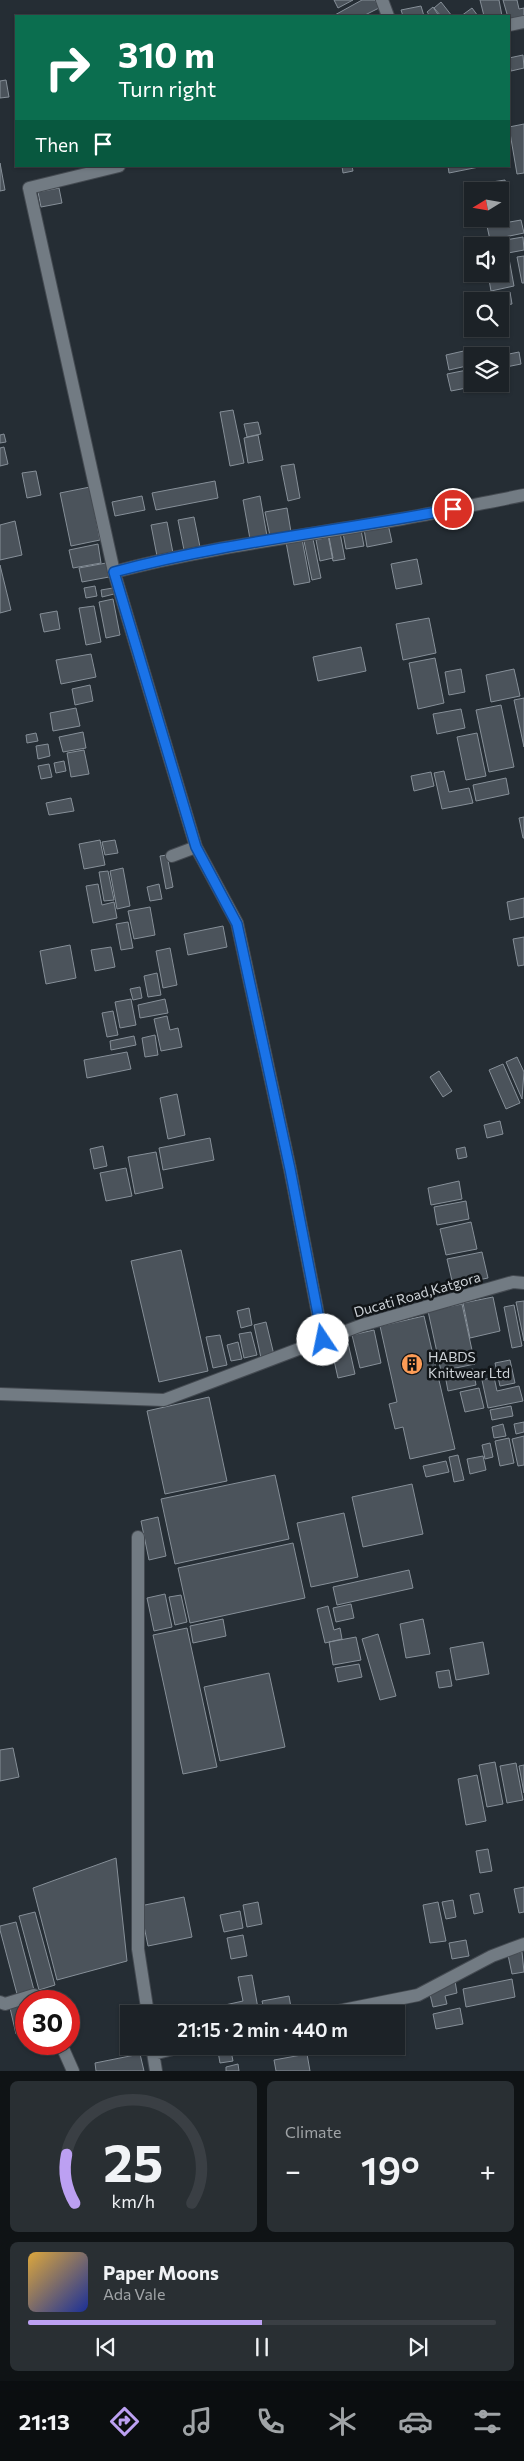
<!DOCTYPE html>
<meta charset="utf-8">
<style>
:root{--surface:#1c2227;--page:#292f33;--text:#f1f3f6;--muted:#a0a4a7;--line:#3a3f44;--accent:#bca0f2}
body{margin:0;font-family:Commissioner,sans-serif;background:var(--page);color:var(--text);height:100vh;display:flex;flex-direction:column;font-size:19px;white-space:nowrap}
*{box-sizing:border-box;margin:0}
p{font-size:16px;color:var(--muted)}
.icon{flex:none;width:28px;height:28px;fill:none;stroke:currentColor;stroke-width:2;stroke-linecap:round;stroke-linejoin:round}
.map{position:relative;height:2071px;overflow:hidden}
.details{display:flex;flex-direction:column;gap:10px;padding:10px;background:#0f1315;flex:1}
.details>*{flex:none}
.hud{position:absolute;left:15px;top:15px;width:495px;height:152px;border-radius:0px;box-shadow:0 1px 4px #0004,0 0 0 1px var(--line);background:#0b6e4f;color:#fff;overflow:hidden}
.needle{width:32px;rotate:259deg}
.buttons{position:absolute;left:464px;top:182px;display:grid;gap:10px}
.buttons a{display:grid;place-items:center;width:45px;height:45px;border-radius:0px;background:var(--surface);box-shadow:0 1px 4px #0004,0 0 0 1px var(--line);font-size:25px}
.speed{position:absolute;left:15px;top:1990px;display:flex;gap:10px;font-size:25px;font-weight:700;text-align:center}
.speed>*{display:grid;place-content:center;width:65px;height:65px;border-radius:50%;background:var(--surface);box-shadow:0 1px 4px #0004,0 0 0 1px var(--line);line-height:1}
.speed .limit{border:8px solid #d22;background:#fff;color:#111}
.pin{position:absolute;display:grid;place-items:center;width:42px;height:42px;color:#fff;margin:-21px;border:2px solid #fff;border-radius:50%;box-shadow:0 1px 5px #0007}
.me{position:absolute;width:55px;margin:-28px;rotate:349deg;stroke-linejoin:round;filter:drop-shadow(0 0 4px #0008)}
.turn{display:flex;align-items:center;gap:18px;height:105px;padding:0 20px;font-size:22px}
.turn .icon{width:65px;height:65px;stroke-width:2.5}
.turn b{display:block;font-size:35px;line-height:42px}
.then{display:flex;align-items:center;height:48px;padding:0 20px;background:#0003;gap:10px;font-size:19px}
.big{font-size:38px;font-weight:600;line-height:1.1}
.details .widget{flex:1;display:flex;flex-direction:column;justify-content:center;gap:8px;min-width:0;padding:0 18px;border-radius:8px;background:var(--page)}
.details .dial{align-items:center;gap:0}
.dial svg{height:130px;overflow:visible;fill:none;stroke:var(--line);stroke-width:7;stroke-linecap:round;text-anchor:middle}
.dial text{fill:var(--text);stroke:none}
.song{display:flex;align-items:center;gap:15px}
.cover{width:60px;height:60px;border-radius:8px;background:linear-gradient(135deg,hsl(40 70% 55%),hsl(230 70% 35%))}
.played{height:5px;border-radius:2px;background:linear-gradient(90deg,var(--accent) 50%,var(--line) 50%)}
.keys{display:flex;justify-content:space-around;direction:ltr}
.heat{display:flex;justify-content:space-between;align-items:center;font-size:28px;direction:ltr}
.details .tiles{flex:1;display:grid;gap:10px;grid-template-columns:1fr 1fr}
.widget:last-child{grid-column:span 2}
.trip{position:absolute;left:120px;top:2005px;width:285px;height:50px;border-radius:0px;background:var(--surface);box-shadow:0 1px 4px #0004,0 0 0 1px var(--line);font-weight:600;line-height:50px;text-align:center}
.dock{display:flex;height:80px;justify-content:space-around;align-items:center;background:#0b0e10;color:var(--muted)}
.dock .icon{width:35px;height:35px}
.dock .on{color:var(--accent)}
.dock b{font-size:22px;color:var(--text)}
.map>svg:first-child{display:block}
.building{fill:#4b535b;stroke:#868f98}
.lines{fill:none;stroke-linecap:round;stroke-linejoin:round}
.street-casing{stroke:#444a51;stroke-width:14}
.street{stroke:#727b83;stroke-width:12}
.route-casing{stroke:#114b97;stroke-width:12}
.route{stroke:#1a73e8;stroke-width:9}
.labels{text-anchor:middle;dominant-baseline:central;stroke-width:5;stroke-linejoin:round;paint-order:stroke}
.street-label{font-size:14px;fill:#ced3d8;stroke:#111518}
.poi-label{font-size:14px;fill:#ced3d8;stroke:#111518;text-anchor:start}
</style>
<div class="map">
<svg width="524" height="2071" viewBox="0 0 524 2071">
<rect width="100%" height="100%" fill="#252d34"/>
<path class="building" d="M334,0H353L338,8Z
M362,0H375L379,8L363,16H333Z
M480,0H499L502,16H484Z
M503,0H517L519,9L524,8V19L509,21Z
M441,2L452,16H441L434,8Z
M421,6L424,16H403L401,10Z
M433,7L439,16H430L427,12Z
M472,8L478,16H461Z
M523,55L524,68L511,71L509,58Z
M6,80L9,97L0,98V81Z
M524,124V173L517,174L509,127Z
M0,163L5,190L0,191Z
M342,166H352L353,171L343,173Z
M448,166H484L449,173Z
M505,180L508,195L500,196V191H481L479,184Z
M59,188L62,203L41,207L38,192Z
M521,220L524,233L490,240L487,226Z
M523,237L524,250L508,253L514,286L491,291L488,274H500V246L482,244Z
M524,256V283H522L517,257Z
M510,292L512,304L500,306V301H487L486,297Z
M468,350L471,365L449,370L446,355Z
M519,352L521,364L506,367L504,355Z
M472,369V384H487L451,391L447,374Z
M233,410L244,463L230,466L220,412Z
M258,422L261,434L247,437L244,424Z
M4,434L6,442L0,443V435Z
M258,435L263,460L248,463L244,438Z
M4,447L8,464L0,466V448Z
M294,464L300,498L288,501L281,466Z
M36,471L41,495L27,498L22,473Z
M215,481L218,498L156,510L152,493Z
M90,487L100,540L71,546L60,493Z
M142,496L145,510L115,516L112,502Z
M260,496L267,536L250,539L243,500Z
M287,508L291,532L270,536L265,512Z
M194,517L200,547L184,550L178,520Z
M15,521L22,555L0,560V525Z
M167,522L173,553L157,556L151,525Z
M388,524L392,542L367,547L364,529Z
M361,530L364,546L346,549L343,533Z
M340,533L345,559L333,561L328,535Z
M329,537L333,558L320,561L316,540Z
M302,539L310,582L294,585L286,542Z
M313,539L321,578L312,580L304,541Z
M98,544L101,563L73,568L69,550Z
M417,559L422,584L396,589L391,564Z
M106,563L109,577L82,582L79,568Z
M0,565L11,610L0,613Z
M95,586L97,596L86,598L84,588Z
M113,588L114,594L102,597L101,590Z
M113,599L120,635L106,638L99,602Z
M94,606L101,642L86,645L79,608Z
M57,611L60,629L44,632L40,614Z
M429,618L436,653L403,660L396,624Z
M361,647L366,671L318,681L313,657Z
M91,654L96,677L61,684L56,660Z
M435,658L444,703L418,709L409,663Z
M461,669L465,692L449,695L445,672Z
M514,669L520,696L491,702L486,675Z
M90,685L93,701L75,705L72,689Z
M524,698V747L514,700Z
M501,705L514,767L489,772L476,710Z
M76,708L80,726L53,731L50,713Z
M461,709L465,728L437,734L433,714Z
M83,732L86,748L63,752L59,737Z
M36,733L38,741L27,743L26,735Z
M477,733L486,776L466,780L457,737Z
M48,744L50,756L38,759L36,746Z
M84,750L89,774L71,777L67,753Z
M64,761L66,771L56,773L54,763Z
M49,764L52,777L41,779L38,766Z
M444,771L449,792L469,788L473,803L442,809L434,773Z
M431,772L434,786L414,791L411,776Z
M506,778L509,794L476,801L473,785Z
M71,798L74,811L49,815L46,803Z
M524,817V838H523L519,818Z
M100,840L105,865L84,869L79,844Z
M115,840L118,853L105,855L102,842Z
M167,855L173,887L166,889L160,856Z
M123,868L130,906L117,909L110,871Z
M108,871L114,900L104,901L99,872Z
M98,884L102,905L114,902L117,918L93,923L86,886Z
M159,884L162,899L150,901L147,887Z
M524,898V917L510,920L507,902Z
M150,907L155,935L134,939L128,911Z
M128,922L133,948L121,950L116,924Z
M223,926L227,947L188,955L184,934Z
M524,937V965L518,966L513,939Z
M70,945L76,978L46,984L40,951Z
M111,947L115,967L95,971L91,950Z
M170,948L177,985L163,988L156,951Z
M157,973L161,995L148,997L144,976Z
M140,987L142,998L133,1000L130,989Z
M131,999L136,1025L120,1028L115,1002Z
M165,999L168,1013L140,1018L138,1005Z
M113,1011L118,1035L107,1037L102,1013Z
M167,1016L170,1030L178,1028L182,1047L161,1051L154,1019Z
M155,1035L158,1055L145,1057L142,1038Z
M134,1036L136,1045L111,1050L110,1041Z
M127,1052L131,1069L87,1078L84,1060Z
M517,1057L524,1072L522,1099L506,1062Z
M503,1064L520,1103L506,1109L489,1070Z
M439,1071L452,1091L443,1097L430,1077Z
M177,1094L185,1135L168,1139L160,1098Z
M500,1121L503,1134L487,1138L484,1125Z
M210,1138L214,1160L163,1170L159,1148Z
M103,1146L107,1166L94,1169L90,1149Z
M465,1147L467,1157L458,1159L456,1149Z
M156,1152L163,1188L135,1194L128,1157Z
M126,1168L132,1196L106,1201L100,1173Z
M459,1181L462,1199L431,1205L428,1188Z
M466,1201L469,1219L437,1225L434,1207Z
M471,1222L477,1249L446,1255L440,1229Z
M181,1250L208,1371L159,1382L131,1261Z
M482,1252L488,1278L453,1285L447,1259Z
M493,1297L500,1331L470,1338L463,1303Z
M524,1301V1341L516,1302Z
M462,1304L475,1364L441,1371L428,1311Z
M514,1305L522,1346L512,1348L504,1307Z
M249,1308L252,1325L241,1328L237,1311Z
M424,1316L455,1449L410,1459L403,1427L395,1429L389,1404L397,1402L380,1326Z
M266,1322L274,1355L261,1358L254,1325Z
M374,1330L381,1363L360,1368L352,1335Z
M251,1332L257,1355L244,1358L239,1334Z
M220,1335L227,1365L213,1368L206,1337Z
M238,1342L242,1359L231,1361L227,1345Z
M348,1343L355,1374L338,1378L331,1347Z
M510,1360L515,1383L500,1386L495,1363Z
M473,1369L476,1385L448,1391L445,1375Z
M494,1377L497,1391L519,1386L523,1401L488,1408L482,1380Z
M479,1388L484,1408L465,1412L460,1392Z
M209,1397L227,1481L165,1494L147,1411Z
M511,1406L513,1416L492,1420L490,1410Z
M524,1422V1432L516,1434L514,1424Z
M503,1424L506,1436L494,1438L492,1427Z
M524,1436V1465L518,1466L512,1439Z
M509,1438L514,1463L500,1466L495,1441Z
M490,1443L493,1457L485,1459L482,1445Z
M458,1455L464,1480L454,1482L449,1457Z
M483,1456L486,1470L470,1474L467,1459Z
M446,1461L449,1472L426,1477L423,1466Z
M275,1475L289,1539L175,1564L161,1499Z
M412,1484L423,1534L363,1547L352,1497Z
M344,1513L358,1577L311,1587L297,1523Z
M158,1517L166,1556L149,1560L141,1521Z
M293,1543L305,1598L190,1623L178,1568Z
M409,1570L413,1588L337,1605L333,1587Z
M165,1594L172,1627L154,1631L147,1598Z
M181,1595L187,1622L175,1625L169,1597Z
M351,1604L354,1618L336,1622L333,1608Z
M328,1606L334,1630L340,1628L342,1639L325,1643L317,1609Z
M223,1619L226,1636L193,1643L190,1626Z
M423,1619L430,1654L406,1658L400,1624Z
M187,1628L217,1767L183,1774L153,1635Z
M378,1634L396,1696L380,1700L362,1639Z
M356,1637L361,1660L333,1665L329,1642Z
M483,1642L489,1674L456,1680L450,1648Z
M359,1664L362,1677L338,1682L335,1668Z
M449,1670L452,1686L439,1688L436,1672Z
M269,1673L285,1747L220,1761L204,1687Z
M13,1748L19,1777L0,1781V1750Z
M495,1762L503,1804L487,1807L479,1765Z
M516,1763L523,1800L507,1803L500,1766Z
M524,1765V1793L519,1766Z
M477,1775L486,1821L466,1825L458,1779Z
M488,1849L492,1871L480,1873L476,1851Z
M116,1858L127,1961L57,1980L33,1888Z
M524,1887V1912L519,1913L514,1889Z
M479,1893L483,1912L474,1914L470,1895Z
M184,1897L192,1937L148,1946L140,1906Z
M453,1900L456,1917L446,1919L442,1902Z
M258,1902L262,1924L247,1927L243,1905Z
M438,1902L446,1941L430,1943L423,1905Z
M240,1911L243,1928L224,1932L220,1915Z
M35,1912L55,1985L39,1990L19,1916Z
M16,1922L34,1990L17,1994L0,1930V1926Z
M243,1935L247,1956L231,1959L227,1938Z
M466,1940L469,1956L452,1959L449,1943Z
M522,1952L524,1972L512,1974L508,1955Z
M252,1975L259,2014H218L216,2007L243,2001L238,1977Z
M512,1979L515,1997L466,2007L463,1989Z
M455,1981L457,1993L445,1996L447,2004L433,2007L428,1986Z
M289,1996L292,2013L265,2014L262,2001Z
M26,2004V2031L16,2034L10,2008Z
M460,2008L463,2024L436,2029L433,2014Z
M217,2046H230L233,2061L220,2063Z
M140,2054L144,2071H96L95,2063Z
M307,2054L310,2071H276L274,2060Z
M238,2064L239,2071H226V2067Z"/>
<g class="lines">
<g class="street-casing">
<path id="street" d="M382,0L388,16
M509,25L524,22
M119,166L29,188L114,572L196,847L172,856
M114,572C208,547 305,536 401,519C442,512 483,503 524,495
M196,847L237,923L290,1169L323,1340
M0,1394L164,1400L362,1325L513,1282L524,1283
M138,1537V1949L148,2014
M0,2002L5,2004L34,1995L38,2001
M323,2014L418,1995L492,1956L524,1944
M61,2044L73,2071
M152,2046L156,2071
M153,2054L185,2046"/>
</g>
<use href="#street" class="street"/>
</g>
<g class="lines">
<g class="route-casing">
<path id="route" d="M323,1340L290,1169L237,924L196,847L114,572C225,542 340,531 453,509"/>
</g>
<use href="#route" class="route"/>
</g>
<defs>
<g id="building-disc" transform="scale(1.125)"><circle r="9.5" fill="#fd9c56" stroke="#111518"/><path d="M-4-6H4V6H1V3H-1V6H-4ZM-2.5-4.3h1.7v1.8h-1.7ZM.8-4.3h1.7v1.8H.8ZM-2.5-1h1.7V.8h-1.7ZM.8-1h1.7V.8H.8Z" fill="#111"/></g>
</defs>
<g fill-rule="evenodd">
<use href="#building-disc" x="412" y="1364"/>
</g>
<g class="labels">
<g class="street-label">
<text transform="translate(417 1294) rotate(-16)">Ducati Road,Katgora</text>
</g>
<g class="poi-label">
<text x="428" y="1356">HABDS<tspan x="428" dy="16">Knitwear Ltd</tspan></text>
</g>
</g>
</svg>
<div class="buttons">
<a><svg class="needle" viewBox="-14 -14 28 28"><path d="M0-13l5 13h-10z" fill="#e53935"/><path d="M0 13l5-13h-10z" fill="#a0a4a7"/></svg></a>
<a><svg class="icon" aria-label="sound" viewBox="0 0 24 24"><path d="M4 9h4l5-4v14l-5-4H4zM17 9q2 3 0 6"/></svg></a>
<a><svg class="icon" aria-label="search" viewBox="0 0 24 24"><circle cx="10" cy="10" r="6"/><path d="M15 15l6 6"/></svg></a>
<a><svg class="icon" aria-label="layers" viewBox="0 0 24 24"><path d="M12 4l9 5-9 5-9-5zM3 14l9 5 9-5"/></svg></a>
</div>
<div class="speed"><div class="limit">30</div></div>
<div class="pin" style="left:453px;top:509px;background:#d93025"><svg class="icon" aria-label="arrive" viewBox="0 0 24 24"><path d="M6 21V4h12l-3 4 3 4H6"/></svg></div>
<svg class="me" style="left:323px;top:1340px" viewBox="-20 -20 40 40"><circle r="19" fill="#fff"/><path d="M0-13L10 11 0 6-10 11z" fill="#1a73e8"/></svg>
<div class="trip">21:15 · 2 min · 440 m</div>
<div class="hud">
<div class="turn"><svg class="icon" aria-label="right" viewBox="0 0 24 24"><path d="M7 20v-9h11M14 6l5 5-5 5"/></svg><div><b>310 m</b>Turn right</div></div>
<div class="then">Then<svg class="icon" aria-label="arrive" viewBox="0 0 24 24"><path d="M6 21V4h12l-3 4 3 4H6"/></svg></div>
</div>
</div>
<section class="details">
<div class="tiles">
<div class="widget dial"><svg viewBox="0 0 100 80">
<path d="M14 69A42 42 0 1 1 86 69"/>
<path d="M14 69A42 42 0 0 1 9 39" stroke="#bca0f2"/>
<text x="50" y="56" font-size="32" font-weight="700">25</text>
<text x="50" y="72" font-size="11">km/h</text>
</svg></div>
<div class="widget"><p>Climate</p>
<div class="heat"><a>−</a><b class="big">19°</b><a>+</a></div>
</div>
<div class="widget">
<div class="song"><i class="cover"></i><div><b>Paper Moons</b><p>Ada Vale</p></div></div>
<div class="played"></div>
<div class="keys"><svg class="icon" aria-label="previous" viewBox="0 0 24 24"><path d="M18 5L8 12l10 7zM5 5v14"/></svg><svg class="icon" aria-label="pause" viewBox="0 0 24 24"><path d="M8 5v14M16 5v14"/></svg><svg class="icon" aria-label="next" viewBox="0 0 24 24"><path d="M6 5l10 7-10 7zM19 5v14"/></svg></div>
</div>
</div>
</section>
<nav class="dock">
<b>21:13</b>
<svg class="icon on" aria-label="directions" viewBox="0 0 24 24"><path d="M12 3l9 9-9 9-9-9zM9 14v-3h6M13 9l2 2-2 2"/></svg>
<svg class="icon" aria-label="music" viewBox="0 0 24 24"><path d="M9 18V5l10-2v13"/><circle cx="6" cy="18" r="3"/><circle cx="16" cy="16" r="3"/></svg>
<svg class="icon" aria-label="phone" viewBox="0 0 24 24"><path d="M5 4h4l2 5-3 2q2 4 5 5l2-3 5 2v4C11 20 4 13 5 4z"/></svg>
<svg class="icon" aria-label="climate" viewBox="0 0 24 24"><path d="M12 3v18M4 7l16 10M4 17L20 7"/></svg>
<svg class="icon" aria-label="car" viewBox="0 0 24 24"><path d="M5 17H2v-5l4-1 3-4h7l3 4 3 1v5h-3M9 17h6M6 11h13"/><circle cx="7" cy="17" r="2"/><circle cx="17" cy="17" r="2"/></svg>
<svg class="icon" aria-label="filters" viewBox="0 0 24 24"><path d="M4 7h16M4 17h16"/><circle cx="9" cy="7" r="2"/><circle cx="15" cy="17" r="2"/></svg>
</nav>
